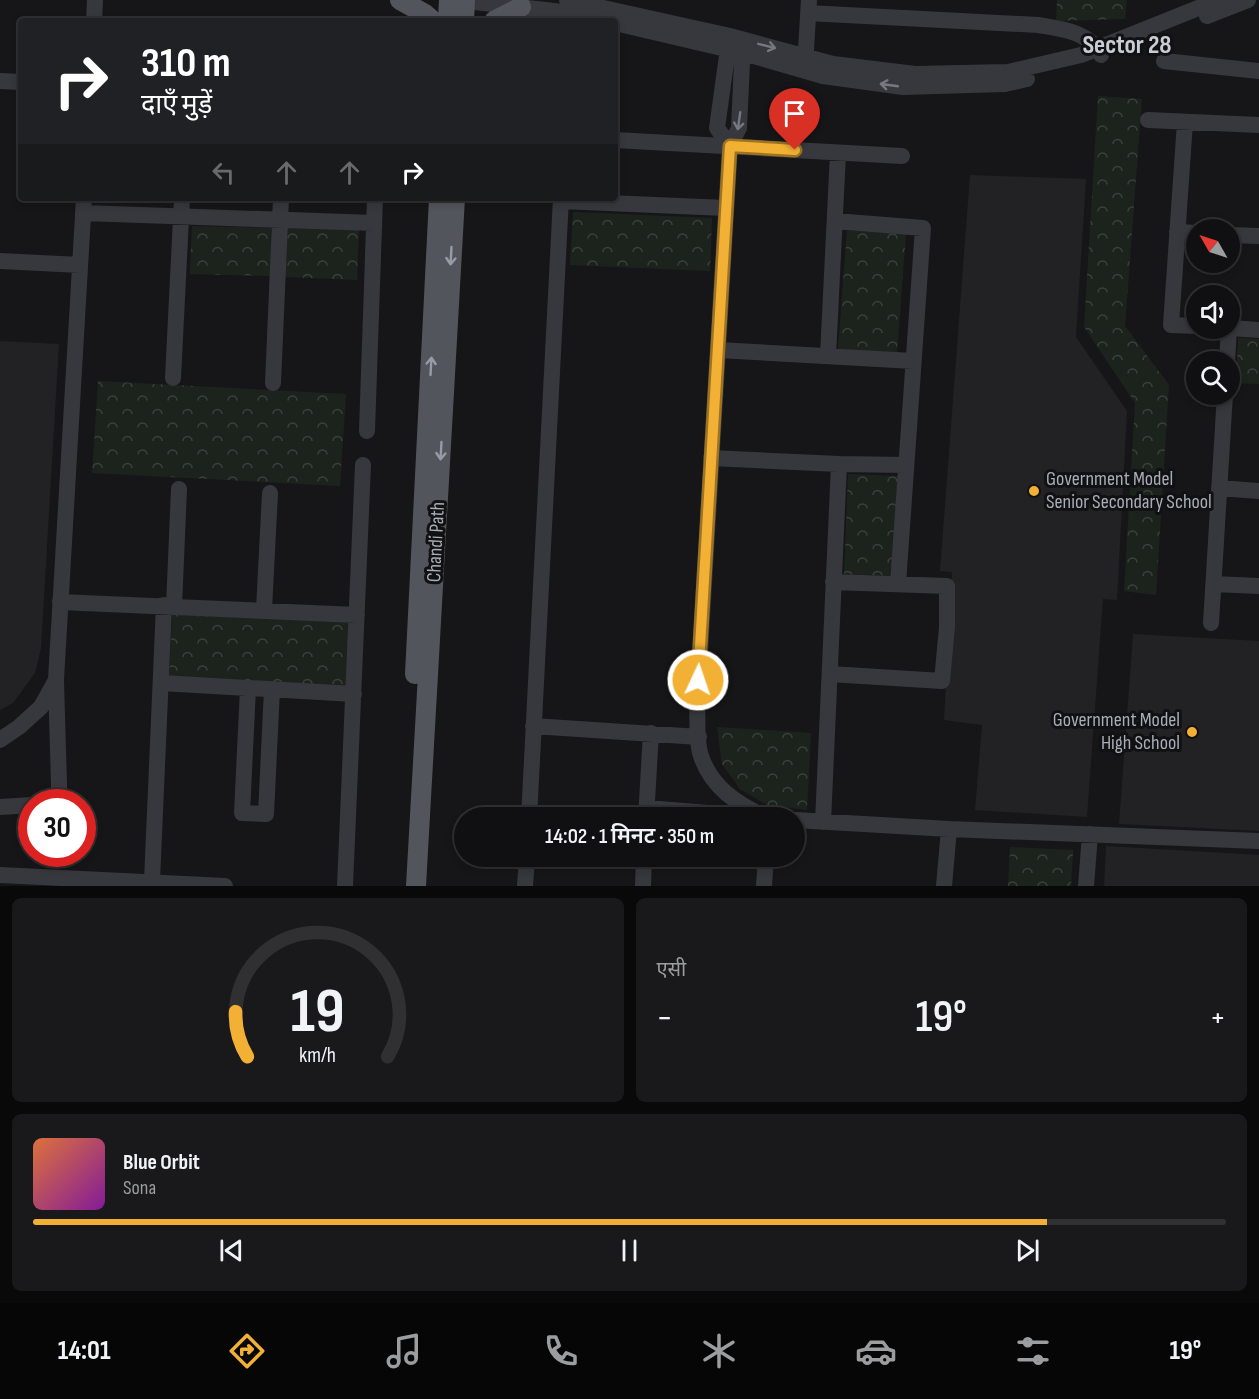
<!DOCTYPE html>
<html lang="hi">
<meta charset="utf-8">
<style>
:root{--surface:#101012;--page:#19191b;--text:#f1f3f6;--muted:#9c9d9f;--line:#303032;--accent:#f2b134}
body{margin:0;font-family:"Sofia Sans Condensed","Noto Sans Devanagari",sans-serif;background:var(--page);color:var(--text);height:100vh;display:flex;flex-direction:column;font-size:22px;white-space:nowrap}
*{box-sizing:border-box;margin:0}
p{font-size:20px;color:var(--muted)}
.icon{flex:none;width:33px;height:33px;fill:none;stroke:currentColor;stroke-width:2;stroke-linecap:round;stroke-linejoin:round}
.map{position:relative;height:886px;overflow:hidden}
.panel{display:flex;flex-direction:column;gap:12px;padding:12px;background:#09090a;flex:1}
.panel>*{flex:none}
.hud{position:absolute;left:18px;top:18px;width:600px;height:183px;border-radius:6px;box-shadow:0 3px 9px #0003,0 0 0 2px var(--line);background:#202124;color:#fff;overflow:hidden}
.needle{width:39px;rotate:309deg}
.fabs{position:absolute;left:1186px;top:219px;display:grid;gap:12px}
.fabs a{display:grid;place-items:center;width:54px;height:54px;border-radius:50%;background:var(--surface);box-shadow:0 3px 9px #0003,0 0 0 2px var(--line);font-size:30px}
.speed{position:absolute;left:18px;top:789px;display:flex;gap:12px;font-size:30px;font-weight:700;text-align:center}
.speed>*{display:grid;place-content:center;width:78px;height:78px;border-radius:50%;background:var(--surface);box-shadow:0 3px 9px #0003,0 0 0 2px var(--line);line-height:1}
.speed .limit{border:9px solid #d22;background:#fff;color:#111}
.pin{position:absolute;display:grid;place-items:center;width:51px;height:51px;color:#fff;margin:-62px -26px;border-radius:50% 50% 50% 0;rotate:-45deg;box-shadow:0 0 6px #0007}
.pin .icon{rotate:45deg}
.me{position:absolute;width:66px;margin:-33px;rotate:3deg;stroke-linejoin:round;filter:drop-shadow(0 0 4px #0008)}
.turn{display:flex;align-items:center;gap:21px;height:126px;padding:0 24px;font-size:27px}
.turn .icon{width:78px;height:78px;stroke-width:2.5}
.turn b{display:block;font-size:42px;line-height:51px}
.lanes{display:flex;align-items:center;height:57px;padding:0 24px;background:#0003;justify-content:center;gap:30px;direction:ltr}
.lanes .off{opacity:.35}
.big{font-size:45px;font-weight:600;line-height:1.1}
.panel .card{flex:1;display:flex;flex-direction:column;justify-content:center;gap:9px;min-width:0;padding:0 21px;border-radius:9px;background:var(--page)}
.panel .dial{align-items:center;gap:0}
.dial svg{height:156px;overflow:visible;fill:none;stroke:var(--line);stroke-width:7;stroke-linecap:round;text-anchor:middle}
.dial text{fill:var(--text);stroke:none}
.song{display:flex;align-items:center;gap:18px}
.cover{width:72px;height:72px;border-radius:9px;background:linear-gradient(135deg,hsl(20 70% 55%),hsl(290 70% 35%))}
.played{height:6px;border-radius:3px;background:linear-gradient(90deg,var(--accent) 85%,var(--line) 85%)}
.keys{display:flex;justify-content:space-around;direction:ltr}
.heat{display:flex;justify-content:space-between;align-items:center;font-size:33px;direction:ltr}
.panel .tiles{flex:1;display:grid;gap:12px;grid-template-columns:1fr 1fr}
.card:last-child{grid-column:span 2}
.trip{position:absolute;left:454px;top:807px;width:351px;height:60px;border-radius:30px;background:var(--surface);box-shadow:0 3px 9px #0003,0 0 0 2px var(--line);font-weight:600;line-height:60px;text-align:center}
.tab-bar{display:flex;height:96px;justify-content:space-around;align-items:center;background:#060607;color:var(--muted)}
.tab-bar .icon{width:42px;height:42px}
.tab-bar .on{color:var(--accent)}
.tab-bar b{font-size:27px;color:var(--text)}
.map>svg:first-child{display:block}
.built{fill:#222225}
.park{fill:url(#park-crowns)}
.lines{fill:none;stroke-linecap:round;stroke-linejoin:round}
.minor{stroke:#37383d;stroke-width:16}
.major{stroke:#53555c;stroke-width:20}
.oneway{stroke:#757881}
.oneway2{stroke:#979ba6}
.route-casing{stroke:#9d7322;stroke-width:15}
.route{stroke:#f2b134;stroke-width:10}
.poi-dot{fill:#f2b134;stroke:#111113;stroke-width:2}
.labels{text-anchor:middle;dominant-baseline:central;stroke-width:6;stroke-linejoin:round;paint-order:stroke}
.poi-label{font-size:20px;fill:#a8adb8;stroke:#111113;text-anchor:start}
.street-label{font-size:20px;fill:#a8adb8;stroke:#111113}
.district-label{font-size:26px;font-weight:bold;fill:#c9ccd4;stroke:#111113}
</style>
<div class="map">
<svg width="1259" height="886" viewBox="0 0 1259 886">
<defs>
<pattern id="park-crowns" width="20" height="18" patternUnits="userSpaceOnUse" patternTransform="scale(1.5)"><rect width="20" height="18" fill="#1c231d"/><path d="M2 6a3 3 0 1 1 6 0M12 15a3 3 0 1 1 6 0" fill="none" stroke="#3a403c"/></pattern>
</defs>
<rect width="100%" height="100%" fill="#161618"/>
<path class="built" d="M970,175L1086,179L1076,337L1127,411L1117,600L1103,599L1087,817L975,810L982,725L944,720L952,572L940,571Z
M0,341L59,344L41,648L35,673L13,703L0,710Z
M1133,634L1259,641V831L1119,824Z
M1106,846L1259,855V886H1104Z"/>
<path class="park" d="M1057,0H1127L1125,19L1056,21Z
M1098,96L1142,99L1125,326L1169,385L1156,595L1124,591L1135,403L1084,327Z
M573,212L712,218L710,271L570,265Z
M192,226L271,228L270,276L190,274Z
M287,226L359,228L357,280L285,277Z
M847,230L906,234L897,353L838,349Z
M1238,338L1259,339V384L1236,383Z
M98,381L346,394L340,486L92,473Z
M848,474L899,476L894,576L844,574Z
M172,614L349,621L346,687L169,679Z
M717,727L811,733L807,810L767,805L740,789L722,764Z
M1010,847L1073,850L1071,886H1008Z"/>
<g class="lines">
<path class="minor" d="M457,0L572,13L607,21
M567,0L730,36L833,64L915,74L1008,72L1081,55L1218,0
M808,13L1038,25C1061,29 1089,31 1101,55
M1207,16L1248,0
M94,21L95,0
M615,23L743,53L823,76L903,87L1005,84L1027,79
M743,40L739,128L730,146L697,702C698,718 696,737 700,753C710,787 738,805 768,818
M729,41L717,128L730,146
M1164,61L1259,71
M805,66L809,0
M0,81L21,82
M1148,120L1259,125
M1185,122L1171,325L1197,326
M615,140L902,156
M561,201L726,208
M83,213L374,223
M835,221L923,228L898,584
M1177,232L1197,233
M1230,235L1259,236
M0,261L80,265
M1230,328L1259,330
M718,350L913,361
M828,356L838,153
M1227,362L1229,328
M173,378L182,198
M273,383L281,198
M367,431L375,198
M711,458L839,464L906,465
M1219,488L1259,491
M1214,584L1259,586
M60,602L357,615
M174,606L179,489
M264,610L270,493
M1211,623L1225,394
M830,674L942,681L947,627V586L833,582
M161,683L354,694
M248,688L242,813L266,814L272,689
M533,726L699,737
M0,740L19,727L41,707L56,680L84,198
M53,802L59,800V785L56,681
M0,807L32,805
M647,808L756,817
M529,818L561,198
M646,818L651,733
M795,820L949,829L1259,841
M823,822L839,464
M0,875L225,886
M152,881L164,605
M345,886L363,465
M525,886L527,856
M643,886L644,856
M764,886L766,856
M944,886L949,829
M1086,886L1090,834"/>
<path class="major" d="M400,0L425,14L433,21
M448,21L449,0
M464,21L465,0
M494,21L521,7
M415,674L439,198
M416,886L455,198"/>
</g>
<defs><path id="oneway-shaft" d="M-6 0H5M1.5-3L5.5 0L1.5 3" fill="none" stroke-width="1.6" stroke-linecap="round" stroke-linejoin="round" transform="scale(1.5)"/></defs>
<g class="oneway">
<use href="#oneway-shaft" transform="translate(767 46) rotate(14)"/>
<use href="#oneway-shaft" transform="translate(889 85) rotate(-172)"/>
<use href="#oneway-shaft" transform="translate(739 121) rotate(98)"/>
</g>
<g class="oneway2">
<use href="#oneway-shaft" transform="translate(451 256) rotate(93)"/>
<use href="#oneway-shaft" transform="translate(431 366) rotate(-87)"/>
<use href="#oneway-shaft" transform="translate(441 451) rotate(93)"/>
</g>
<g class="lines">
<g class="route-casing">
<path id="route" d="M698,680L730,146L795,150"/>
</g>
<use href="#route" class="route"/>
</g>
<g class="poi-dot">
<circle cx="1034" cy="491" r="6"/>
<circle cx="1192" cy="732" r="6"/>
</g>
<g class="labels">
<g class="poi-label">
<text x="1046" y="479">Government Model<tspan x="1046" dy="23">Senior Secondary School</tspan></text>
<text x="1180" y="720" text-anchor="end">Government Model<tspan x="1180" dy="23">High School</tspan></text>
</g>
<g class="street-label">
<text transform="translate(436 542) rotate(-87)">Chandi Path</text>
</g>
<g class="district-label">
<text x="1127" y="45">Sector 28</text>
</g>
</g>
</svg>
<div class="fabs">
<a><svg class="needle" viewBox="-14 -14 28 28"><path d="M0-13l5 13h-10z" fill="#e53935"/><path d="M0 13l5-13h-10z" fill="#9c9d9f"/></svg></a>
<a><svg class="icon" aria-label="sound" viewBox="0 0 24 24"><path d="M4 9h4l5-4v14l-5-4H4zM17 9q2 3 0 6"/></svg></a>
<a><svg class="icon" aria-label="search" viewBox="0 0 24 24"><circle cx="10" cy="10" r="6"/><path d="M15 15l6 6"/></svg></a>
</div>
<div class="speed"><div class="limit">30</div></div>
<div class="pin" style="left:795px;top:150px;background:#d93025"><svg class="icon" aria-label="arrive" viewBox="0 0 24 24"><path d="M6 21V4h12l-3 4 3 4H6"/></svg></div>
<svg class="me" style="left:698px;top:680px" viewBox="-20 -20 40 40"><circle r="17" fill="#f2b134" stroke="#fff" stroke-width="3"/><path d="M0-11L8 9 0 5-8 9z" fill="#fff"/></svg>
<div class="trip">14:02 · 1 मिनट · 350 m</div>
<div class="hud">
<div class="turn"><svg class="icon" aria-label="right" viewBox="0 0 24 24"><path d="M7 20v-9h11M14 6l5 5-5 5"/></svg><div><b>310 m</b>दाएँ मुड़ें</div></div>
<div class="lanes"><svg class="icon off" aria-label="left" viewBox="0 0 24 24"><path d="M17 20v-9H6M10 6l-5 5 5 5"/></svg><svg class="icon off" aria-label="ahead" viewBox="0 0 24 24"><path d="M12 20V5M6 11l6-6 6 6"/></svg><svg class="icon off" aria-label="ahead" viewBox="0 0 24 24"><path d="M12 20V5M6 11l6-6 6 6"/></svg><svg class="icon" aria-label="right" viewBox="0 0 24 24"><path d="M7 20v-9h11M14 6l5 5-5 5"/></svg></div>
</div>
</div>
<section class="panel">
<div class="tiles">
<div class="card dial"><svg viewBox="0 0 100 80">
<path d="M14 69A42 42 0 1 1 86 69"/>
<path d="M14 69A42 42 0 0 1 8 46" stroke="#f2b134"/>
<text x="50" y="56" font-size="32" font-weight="700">19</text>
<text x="50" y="72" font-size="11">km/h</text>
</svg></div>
<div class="card"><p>एसी</p>
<div class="heat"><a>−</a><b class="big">19°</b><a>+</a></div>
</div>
<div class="card">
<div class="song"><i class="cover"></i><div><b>Blue Orbit</b><p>Sona</p></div></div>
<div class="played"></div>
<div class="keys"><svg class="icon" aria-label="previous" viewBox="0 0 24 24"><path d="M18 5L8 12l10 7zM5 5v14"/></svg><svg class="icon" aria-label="pause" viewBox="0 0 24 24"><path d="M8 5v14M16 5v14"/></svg><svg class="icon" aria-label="next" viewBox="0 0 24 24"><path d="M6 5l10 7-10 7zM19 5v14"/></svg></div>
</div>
</div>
</section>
<nav class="tab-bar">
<b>14:01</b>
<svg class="icon on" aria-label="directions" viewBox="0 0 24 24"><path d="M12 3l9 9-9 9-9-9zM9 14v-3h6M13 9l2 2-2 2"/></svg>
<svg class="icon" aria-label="music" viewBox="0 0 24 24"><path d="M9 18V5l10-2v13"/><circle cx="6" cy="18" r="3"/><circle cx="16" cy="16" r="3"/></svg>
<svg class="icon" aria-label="phone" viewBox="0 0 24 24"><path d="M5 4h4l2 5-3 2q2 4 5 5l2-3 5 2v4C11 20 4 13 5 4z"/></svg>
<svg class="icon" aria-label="climate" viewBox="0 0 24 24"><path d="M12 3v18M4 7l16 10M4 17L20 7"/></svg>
<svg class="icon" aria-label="car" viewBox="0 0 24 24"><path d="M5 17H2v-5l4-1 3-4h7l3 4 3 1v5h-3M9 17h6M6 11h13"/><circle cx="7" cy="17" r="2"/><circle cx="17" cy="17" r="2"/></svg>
<svg class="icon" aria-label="filters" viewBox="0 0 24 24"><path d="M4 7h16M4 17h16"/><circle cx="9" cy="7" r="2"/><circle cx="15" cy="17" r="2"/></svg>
<b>19°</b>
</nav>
